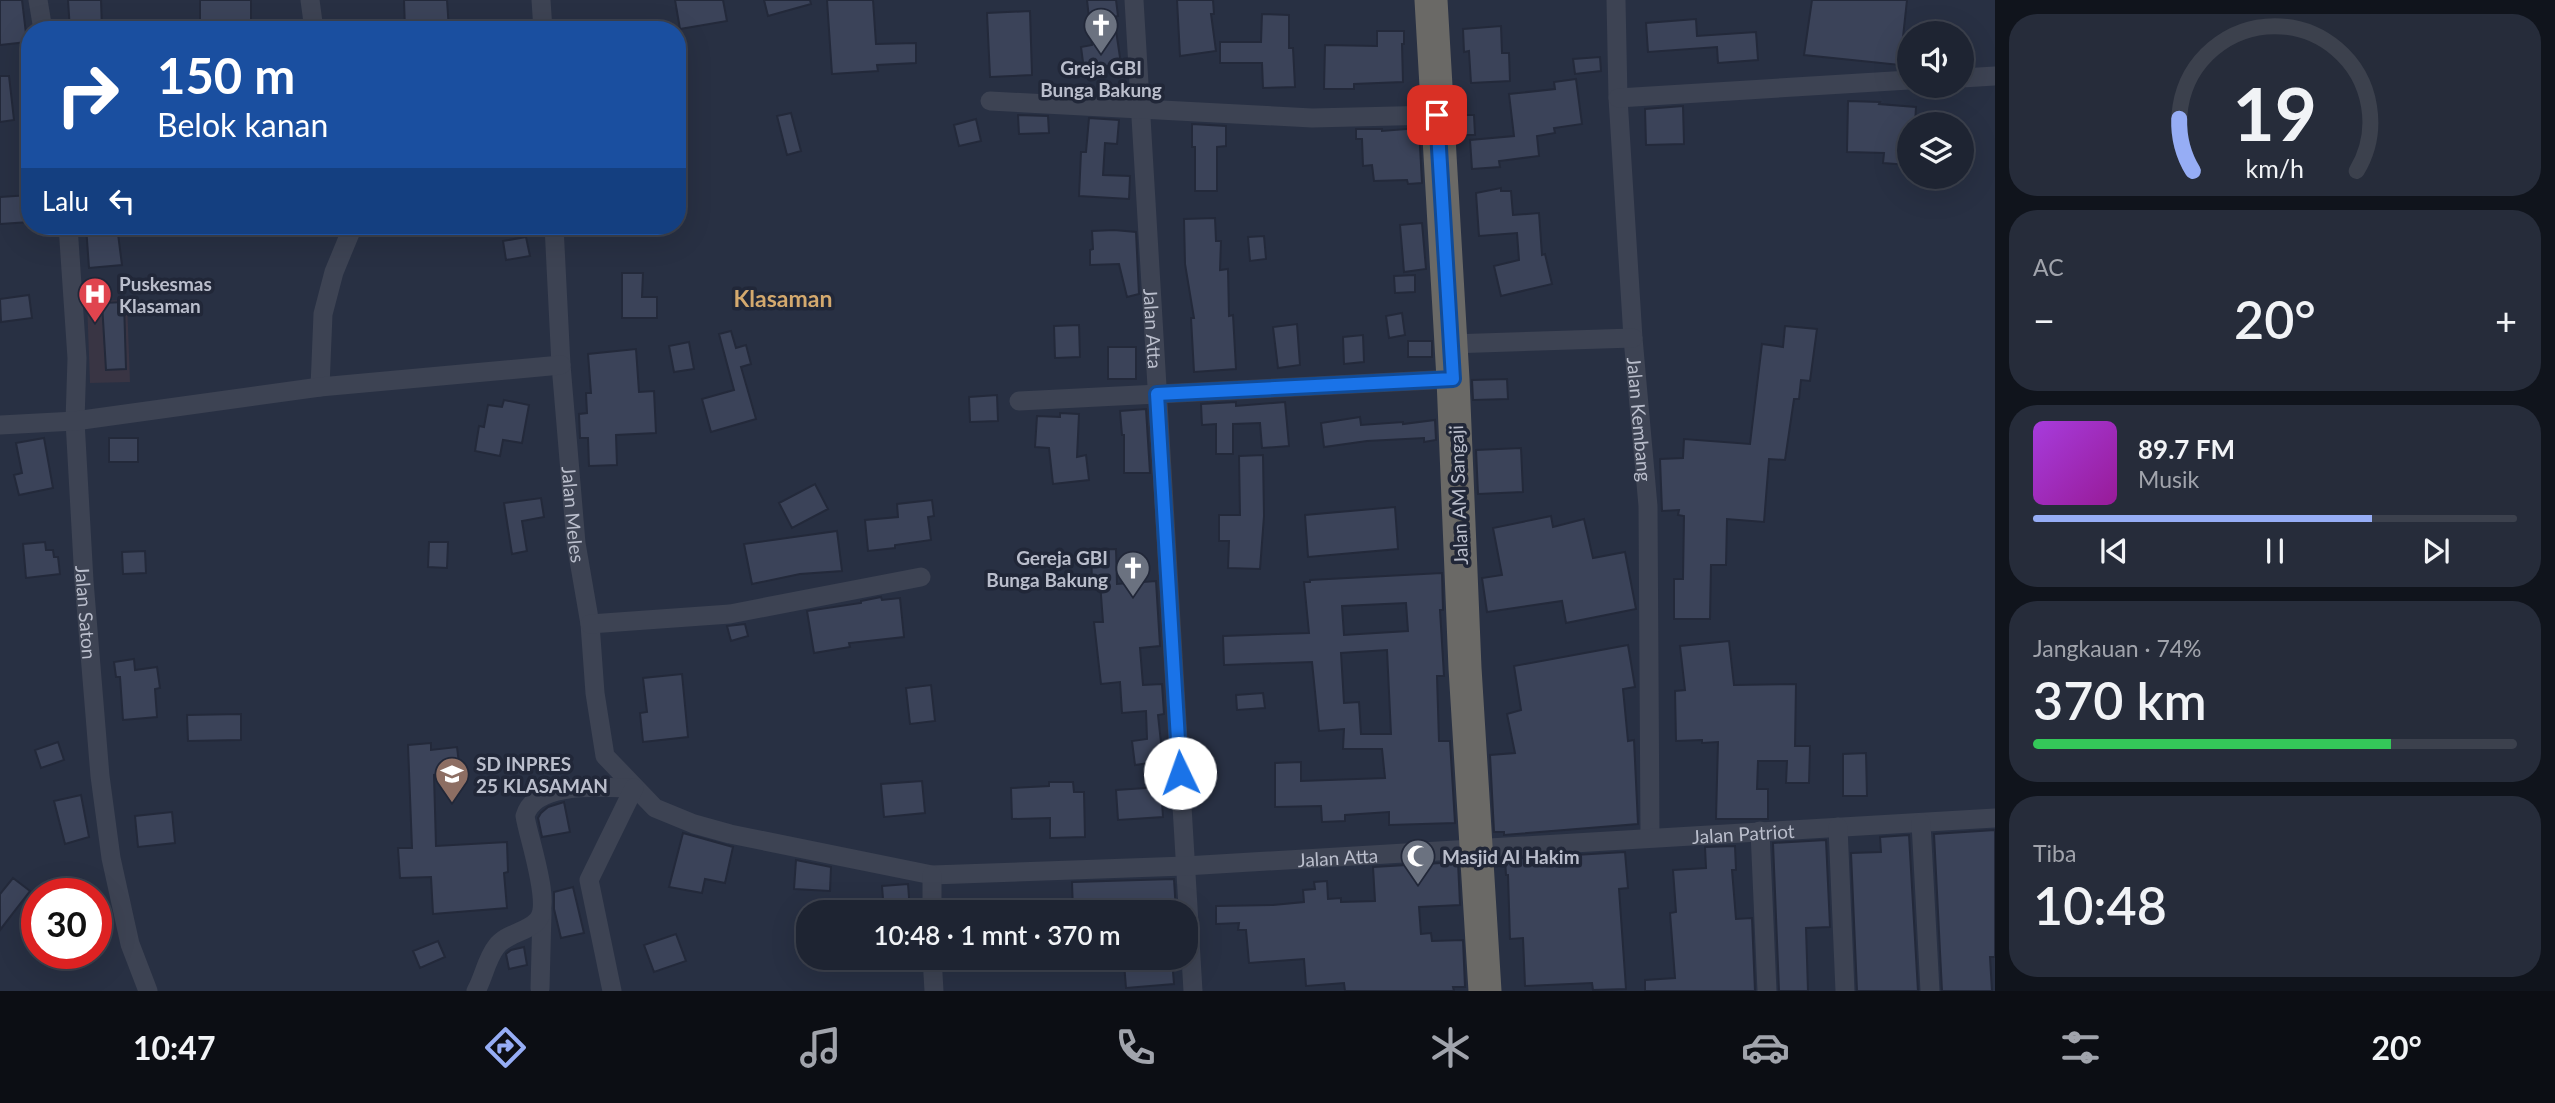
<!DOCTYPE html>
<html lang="id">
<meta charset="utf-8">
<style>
:root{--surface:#1e2432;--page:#262c3a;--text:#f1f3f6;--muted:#a1a4ac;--line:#3c414d;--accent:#96adf5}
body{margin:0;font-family:Lato,sans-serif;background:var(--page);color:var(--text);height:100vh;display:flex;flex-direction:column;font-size:26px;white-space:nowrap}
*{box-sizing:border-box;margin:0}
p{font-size:23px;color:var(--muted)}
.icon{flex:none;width:38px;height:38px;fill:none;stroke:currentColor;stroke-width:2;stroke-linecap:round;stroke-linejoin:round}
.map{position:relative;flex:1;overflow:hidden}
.drawer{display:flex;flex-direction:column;gap:14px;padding:14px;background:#10141c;width:560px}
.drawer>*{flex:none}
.banner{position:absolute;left:21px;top:21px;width:665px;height:214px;border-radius:28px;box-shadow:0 7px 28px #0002,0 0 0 2px var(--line);background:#1a4fa0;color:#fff;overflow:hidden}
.buttons{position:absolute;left:1897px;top:21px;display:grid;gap:14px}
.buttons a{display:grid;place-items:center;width:77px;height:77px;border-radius:50%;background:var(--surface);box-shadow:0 7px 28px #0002,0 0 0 2px var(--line);font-size:35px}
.speed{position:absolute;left:21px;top:878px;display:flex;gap:14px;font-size:35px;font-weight:700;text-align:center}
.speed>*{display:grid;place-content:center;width:91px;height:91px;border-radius:50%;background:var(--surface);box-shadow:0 7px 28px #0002,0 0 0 2px var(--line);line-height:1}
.speed .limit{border:10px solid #d22;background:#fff;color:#111}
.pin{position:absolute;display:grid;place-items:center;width:60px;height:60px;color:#fff;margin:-30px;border-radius:14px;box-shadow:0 4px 10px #0006}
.me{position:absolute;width:77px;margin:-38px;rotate:357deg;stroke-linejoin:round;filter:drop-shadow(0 0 5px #0008)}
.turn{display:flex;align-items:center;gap:24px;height:147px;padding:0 21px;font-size:32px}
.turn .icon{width:91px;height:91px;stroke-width:2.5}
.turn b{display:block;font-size:49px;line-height:60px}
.then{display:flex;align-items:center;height:66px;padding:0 21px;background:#0003;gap:14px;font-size:26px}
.big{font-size:52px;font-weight:600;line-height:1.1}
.drawer .card{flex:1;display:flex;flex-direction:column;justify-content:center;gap:10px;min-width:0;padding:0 24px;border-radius:28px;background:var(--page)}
.drawer .dial{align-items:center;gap:0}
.dial svg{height:182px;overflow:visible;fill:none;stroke:var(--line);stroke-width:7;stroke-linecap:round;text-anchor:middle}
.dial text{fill:var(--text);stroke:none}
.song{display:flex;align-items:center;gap:21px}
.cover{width:84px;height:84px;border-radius:10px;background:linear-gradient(135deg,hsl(280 70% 55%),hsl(300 70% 35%))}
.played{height:7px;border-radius:4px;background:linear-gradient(90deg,var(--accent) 70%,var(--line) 70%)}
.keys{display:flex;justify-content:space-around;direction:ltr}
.heat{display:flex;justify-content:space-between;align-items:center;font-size:38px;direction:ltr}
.charge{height:10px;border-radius:5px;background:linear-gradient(90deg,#34c759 74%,var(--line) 0)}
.trip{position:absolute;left:796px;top:900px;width:402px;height:70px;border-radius:28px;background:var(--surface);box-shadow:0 7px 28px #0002,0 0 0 2px var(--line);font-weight:600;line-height:70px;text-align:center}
.menu{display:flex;height:112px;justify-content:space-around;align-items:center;background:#0c0e14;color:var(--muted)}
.menu .icon{width:49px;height:49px}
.menu .active{color:var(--accent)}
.menu b{font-size:32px;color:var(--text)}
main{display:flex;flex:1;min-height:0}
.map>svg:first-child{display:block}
.medical{fill:#393544;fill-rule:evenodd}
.building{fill:#3b4359;stroke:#23293a;stroke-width:2;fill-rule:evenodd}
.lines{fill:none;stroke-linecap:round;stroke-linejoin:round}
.minor{stroke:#3d4353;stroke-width:19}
.trunk{stroke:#6a6966;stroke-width:33}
.route-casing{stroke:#114b97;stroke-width:18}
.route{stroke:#1a73e8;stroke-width:12}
.labels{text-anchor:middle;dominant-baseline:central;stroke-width:7;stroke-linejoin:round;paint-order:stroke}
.poi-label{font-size:19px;font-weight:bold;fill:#babecc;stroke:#212738;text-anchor:start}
.street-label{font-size:19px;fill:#babecc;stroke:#212738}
.quarter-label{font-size:23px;font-weight:bold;fill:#d4a96e;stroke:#212738}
</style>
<main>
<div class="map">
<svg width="1995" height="991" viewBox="0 0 1995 991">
<rect width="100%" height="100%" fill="#283043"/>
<path class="medical" d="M127,300L130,382L90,383L87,301ZM124,302L126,345L104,346L102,304Z"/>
<path class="building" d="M0,0H22L27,42L0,45Z
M68,0H101L102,30H70Z
M200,0H251V30H200Z
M404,0H447L449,30H405Z
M675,0H723L727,21L680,29Z
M764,0H810L811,4L768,16Z
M827,0H873L876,44L916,43V63L877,65L878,71L832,74Z
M1087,0H1116L1118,16L1114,17L1121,64L1084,70L1081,47L1092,45Z
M1177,0H1213L1214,14H1211L1216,51L1180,56Z
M1812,0H1907L1900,65L1804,55Z
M1030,11L1032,75L990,77L987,13Z
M1262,14L1289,15V48H1293L1295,87L1263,88L1262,63H1220V42H1261Z
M1696,19L1697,36L1756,32L1758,60L1718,63L1717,47L1648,52L1646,23Z
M1501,26L1502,53H1509L1510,81L1471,83L1469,51L1464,52L1463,29Z
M1377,31H1404V44H1402L1403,82L1354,84V89H1324L1325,45L1377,46Z
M1600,57L1601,71L1575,74L1573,59Z
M0,76H9L14,120L0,122Z
M1576,79L1582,124L1554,128L1555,133L1537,136L1539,156L1499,161L1500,167L1472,169L1470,140L1514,136L1509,94L1555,89L1554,82Z
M1848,101L1880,102L1879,104L1916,107L1915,124H1909V165L1883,163L1884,153L1847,152Z
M1683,106L1684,144L1646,145L1645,109Z
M791,113L801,151L787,155L777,116Z
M1018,115L1048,116L1049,133L1019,134Z
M1458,115H1474L1475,135H1458Z
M1089,118L1119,120L1117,144L1105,143L1103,175L1130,176L1129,199L1079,196L1081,152H1086Z
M976,119L981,141L959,146L954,125Z
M1192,124L1226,126V146L1217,147V191H1195V147H1192Z
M1419,128L1422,183L1408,184L1407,180L1374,181L1372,165L1363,166L1362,139H1356V129H1382V131Z
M1501,188V191H1511L1513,215L1539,213L1542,255L1545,254L1552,284L1501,296L1494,266L1519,260L1517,233L1479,236L1476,193Z
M30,195V222L0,224V197Z
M1215,218L1216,241H1221L1220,270L1228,269L1229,316L1233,315L1236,369L1194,372L1191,318H1194L1185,264L1184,219Z
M1422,223L1426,269L1404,272L1400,225Z
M86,226H117L122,265L89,268Z
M1114,230L1136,232L1139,294L1127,297L1119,264L1090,265V250L1093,249L1092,231Z
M1264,236L1266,259L1250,261L1248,237Z
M526,237L530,256L506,260L503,241Z
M622,273H643L642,297H657V318H622Z
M1415,275V292L1395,293L1394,276Z
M29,295L32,318L1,322L0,299Z
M124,302L126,369L106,370L102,303Z
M1402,313L1405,335L1389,338L1386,316Z
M1297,324L1300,365L1278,368L1273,327Z
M1079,325L1080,357L1055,358L1054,326Z
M1785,326L1817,329L1810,381L1801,380L1799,399H1794L1785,460L1769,459L1764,522L1727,519L1726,565H1711L1710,619H1674V579H1683L1684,516L1678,515L1679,510L1662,511L1660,459L1683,458L1684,439L1750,444L1762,344L1783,347Z
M731,331L736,348L746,345L751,364L741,367L756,419L711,432L702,399L734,390L719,334Z
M1363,335L1364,362L1344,364L1343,337Z
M1408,341H1432V357H1408Z
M689,342L694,369L674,372L669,346Z
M1108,347H1136V379H1108Z
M636,349L639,392L654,391L656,433L616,435L617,465L589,466L588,438H580L579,414L587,413L586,393H591L588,354Z
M1507,379L1508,399L1473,400L1472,380Z
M997,395L998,421L970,422L969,397Z
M504,400L529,405L522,443L503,440L500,456L475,451L479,426L484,427L488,405L502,407Z
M1236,402V406L1285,402L1289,446L1262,448L1260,423L1233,424V454H1216V424L1202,425L1201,404Z
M1146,409L1150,473H1124V435H1122L1120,411Z
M1060,413L1079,414L1077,457L1086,455L1089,480L1053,484L1049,448L1035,447L1037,416L1060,417Z
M1360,417L1361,425L1403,422V424L1435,420L1436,440L1424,442V438L1367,441L1324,447L1321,423Z
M44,438L53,488L19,495L14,475L22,473L16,443Z
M109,438H138V462H109Z
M1521,448L1523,492L1478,494L1476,450Z
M1263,455L1264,516L1260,569L1228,568L1229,541H1219V515H1240L1239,456Z
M815,484L828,509L792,528L779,503Z
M541,498L544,517L522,521L527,551L512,554L504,503Z
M932,500L934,516L928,517L931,540L895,545V548L868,551L865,520L898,517L897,504Z
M1395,507L1398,549L1308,557L1305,515Z
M1551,516L1553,527L1584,519L1593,558L1625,552L1636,609L1566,623L1562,601L1487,612L1482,578L1502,575L1493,528Z
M837,531L842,571L800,574L752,584L744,544Z
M45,542L46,550H53L54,557H58L60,574L26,578L23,544Z
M429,542H448L447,568L428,567Z
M1116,549L1117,584L1156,581L1160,646L1140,648L1143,685L1162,684L1164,714L1158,715L1163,761L1135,765L1132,741L1147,739L1146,711L1122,713L1120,682L1101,684L1094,622H1103L1100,582H1092L1091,550Z
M145,551L146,573L123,574L122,552Z
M1442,573L1443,610H1440L1444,676H1437L1439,741H1450L1455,823L1389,825V812L1345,815V821L1322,822L1321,806L1275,807V763L1301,762V781L1385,778L1382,749H1343L1344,729L1319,731L1312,662L1224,665L1223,636L1309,633L1304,582H1310V580ZM1406,603L1408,631L1344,635L1342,606ZM1387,650L1391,734H1361L1359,702L1344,703L1341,653Z
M881,597L882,600L900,598L904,637L849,643L850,647L814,653L807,611L861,603V601Z
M745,624L748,636L731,641L727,626Z
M1729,641L1734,685L1796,684L1795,746H1810L1809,783H1786L1787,761H1758L1757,789H1768V819H1716L1718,742L1702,743V740L1676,741L1675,691L1685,690L1680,646Z
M1628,645L1635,687L1623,689L1628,741L1634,740L1638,824L1504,835V832H1494L1490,755L1515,753L1507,714L1521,710L1514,666Z
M134,659L135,670L157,667L160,688L155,689L157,717L123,720L120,677H116L114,662Z
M682,674L688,737L643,742L640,713L647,712L643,678Z
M931,685L935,721L910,724L906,688Z
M1263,693L1265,708L1237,710L1236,695Z
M241,714V740L188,741L187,715Z
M58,742L64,760L41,768L35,750Z
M431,743V750L457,747L460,772L434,775L436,846L507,842L508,872L504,873L507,908L433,914L431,877L400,878L398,848H412L408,745Z
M1866,753L1867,796H1843V754Z
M922,781L925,813L884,817L881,784Z
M1049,782H1073L1074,792H1084L1085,837L1050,838V818L1012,819L1011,788L1049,786Z
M1161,787L1163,817L1118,820L1116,790Z
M81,795L89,837L65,844L54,801Z
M564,802L570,832L542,837L538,818L541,813L548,807Z
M172,812L175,843L138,847L135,816Z
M1995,830V957H1990L1992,991H1942L1934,834Z
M683,833L733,847L725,883L705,879L702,893L669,887Z
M1909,835L1918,991H1857L1851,853L1881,852L1880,837Z
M1826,840L1830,927L1806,928L1808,991H1779L1773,843Z
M1735,846L1736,870H1732L1736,919L1752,918L1755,991H1645V980L1675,978L1670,913L1676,912L1673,870L1706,868L1705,847Z
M1625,852L1628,888L1619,889L1626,989L1593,990L1592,983L1525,986L1523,938L1510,939L1508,875H1506L1505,859Z
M796,860L831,867L830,891L794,889Z
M1458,862L1460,905L1419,907L1421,934L1431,933L1432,941L1463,940L1465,987H1453L1454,991H1345L1344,983L1306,986L1304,959L1249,963L1246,930H1238L1239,923L1216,924V906L1273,905L1304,902L1303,890L1315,889L1314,882L1327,881L1328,899L1341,898V902L1375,901L1373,867Z
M13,878L30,891L0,930V894Z
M1174,879L1176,912H1136L1135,907L1107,912H1073L1072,882Z
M908,884L910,911L884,912L882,886Z
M573,887L584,933L561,938L554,909V892Z
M676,934L686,961L654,972L644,945Z
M438,941L445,957L420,968L413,951Z
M524,947L527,965L509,969L506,954L511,950Z
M1172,959L1174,984L1126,988L1124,963Z"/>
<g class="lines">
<g class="minor">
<path d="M38,0L43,30"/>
<path d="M310,0L314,30"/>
<path d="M541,0L543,30"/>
<path id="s1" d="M1134,0L1193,991"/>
<path id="s2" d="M1616,0L1618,98L1633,338L1648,506L1650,837"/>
<path d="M1962,78L1995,76"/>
<path d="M1618,98L1909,80"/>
<path d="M990,101L1312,118L1437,115"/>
<path id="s3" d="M68,226L77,358L75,421L84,581L100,776L111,858L130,944L148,991"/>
<path id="s4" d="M554,226L561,365L576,543L590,624L595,693L605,756L655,808L694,824L730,834L932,875L1185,866L1995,818"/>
<path d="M1450,344L1633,338"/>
<path d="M320,387L323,314L334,272L353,226"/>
<path d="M1019,401L1453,379"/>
<path d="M0,425L75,421L320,387L561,365"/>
<path d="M590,624L730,614L921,577"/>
<path d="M1921,823L1930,991"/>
<path d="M1838,827L1845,991"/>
<path d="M1760,831L1767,991"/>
<path d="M932,875V912"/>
<path d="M932,957L934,991"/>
<path d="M540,988L542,912"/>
<path d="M476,991C484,977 486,960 496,947C506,933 526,933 537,921C553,906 528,837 525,816C535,780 605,788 634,788"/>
<path d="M612,991L589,880L634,788"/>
</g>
<path class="trunk" d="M1431,0L1453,379L1465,668L1485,991"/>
</g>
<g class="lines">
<g class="route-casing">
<path id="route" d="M1180,773L1157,394L1453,379L1437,115"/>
</g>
<use href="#route" class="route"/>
</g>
<defs>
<g id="church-pin" transform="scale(1.75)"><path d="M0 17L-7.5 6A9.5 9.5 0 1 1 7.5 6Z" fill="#6b7280" stroke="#212738"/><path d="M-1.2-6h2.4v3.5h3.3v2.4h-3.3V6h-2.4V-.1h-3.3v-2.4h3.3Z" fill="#fff"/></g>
<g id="hospital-pin" transform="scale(1.75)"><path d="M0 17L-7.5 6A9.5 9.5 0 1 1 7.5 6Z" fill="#e0444e" stroke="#212738"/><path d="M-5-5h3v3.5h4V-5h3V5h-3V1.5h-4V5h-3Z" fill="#fff"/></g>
<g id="school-pin" transform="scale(1.75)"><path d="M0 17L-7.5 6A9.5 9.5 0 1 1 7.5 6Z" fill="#8d6e63" stroke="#212738"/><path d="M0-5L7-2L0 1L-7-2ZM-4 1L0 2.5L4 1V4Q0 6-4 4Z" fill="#fff"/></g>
<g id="mosque-pin" transform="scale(1.75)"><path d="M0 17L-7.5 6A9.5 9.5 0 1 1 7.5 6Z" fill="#6b7280" stroke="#212738"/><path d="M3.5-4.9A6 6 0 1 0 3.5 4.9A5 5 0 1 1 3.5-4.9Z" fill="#fff"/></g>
</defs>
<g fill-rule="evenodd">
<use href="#church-pin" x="1101" y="25"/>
<use href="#hospital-pin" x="95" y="294"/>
<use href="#church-pin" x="1133" y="568"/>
<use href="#school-pin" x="452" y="774"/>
<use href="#mosque-pin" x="1418" y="856"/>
</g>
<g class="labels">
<g class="poi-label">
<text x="1101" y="67" text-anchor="middle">Greja GBI<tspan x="1101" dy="22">Bunga Bakung</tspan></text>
<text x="119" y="283">Puskesmas<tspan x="119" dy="22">Klasaman</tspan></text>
<text x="1108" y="557" text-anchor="end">Gereja GBI<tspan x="1108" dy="22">Bunga Bakung</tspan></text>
<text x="476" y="763">SD INPRES<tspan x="476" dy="22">25 KLASAMAN</tspan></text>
<text x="1442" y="856">Masjid Al Hakim</text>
</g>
<g class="street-label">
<text stroke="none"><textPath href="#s1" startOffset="329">Jalan Atta</textPath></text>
<text stroke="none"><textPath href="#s2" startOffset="420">Jalan Kembang</textPath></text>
<text transform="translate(1458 495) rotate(-92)">Jalan AM Sangaji</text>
<text stroke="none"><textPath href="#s4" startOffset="289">Jalan Meles</textPath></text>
<text stroke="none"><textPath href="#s3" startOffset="387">Jalan Saton</textPath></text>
<text stroke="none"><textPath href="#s4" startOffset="1703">Jalan Patriot</textPath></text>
<text stroke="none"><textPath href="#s4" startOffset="1297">Jalan Atta</textPath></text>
</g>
<g class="quarter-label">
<text x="783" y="298">Klasaman</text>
</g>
</g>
</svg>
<div class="buttons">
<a><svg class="icon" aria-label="sound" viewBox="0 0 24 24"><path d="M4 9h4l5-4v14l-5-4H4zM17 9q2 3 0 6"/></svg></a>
<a><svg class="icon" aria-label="layers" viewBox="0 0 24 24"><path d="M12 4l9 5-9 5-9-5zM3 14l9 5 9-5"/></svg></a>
</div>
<div class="speed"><div class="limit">30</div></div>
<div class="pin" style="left:1437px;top:115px;background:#d93025"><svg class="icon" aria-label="arrive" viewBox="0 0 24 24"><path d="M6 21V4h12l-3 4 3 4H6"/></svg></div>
<svg class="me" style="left:1180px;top:773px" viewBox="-20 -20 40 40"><circle r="19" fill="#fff"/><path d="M0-13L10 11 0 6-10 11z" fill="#1a73e8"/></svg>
<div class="trip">10:48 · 1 mnt · 370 m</div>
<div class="banner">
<div class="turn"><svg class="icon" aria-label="right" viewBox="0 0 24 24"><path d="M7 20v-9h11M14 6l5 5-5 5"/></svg><div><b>150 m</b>Belok kanan</div></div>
<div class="then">Lalu<svg class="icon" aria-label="left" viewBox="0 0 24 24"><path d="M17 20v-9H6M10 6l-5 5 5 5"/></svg></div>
</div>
</div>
<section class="drawer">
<div class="card dial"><svg viewBox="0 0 100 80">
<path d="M14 69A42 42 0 1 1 86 69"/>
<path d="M14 69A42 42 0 0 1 8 46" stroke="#96adf5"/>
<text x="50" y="56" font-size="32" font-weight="700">19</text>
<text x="50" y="72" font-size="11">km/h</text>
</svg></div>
<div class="card"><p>AC</p>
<div class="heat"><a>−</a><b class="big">20°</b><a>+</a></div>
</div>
<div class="card">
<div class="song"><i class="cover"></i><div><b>89.7 FM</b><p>Musik</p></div></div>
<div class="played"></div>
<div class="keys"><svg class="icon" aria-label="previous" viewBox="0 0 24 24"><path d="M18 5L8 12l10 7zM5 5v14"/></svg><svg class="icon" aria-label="pause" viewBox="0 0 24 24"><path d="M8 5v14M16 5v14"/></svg><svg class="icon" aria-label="next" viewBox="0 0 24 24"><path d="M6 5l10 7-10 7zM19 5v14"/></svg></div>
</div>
<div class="card"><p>Jangkauan · 74%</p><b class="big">370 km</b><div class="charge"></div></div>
<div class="card"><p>Tiba</p><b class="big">10:48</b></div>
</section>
</main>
<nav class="menu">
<b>10:47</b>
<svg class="icon active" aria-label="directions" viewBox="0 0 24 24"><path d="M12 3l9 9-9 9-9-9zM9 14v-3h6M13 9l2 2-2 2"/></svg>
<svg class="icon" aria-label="music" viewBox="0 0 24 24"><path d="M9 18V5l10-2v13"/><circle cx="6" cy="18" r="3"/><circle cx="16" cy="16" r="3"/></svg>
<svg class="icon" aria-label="phone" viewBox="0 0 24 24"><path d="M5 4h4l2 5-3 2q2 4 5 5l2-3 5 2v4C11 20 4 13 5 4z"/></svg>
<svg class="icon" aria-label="climate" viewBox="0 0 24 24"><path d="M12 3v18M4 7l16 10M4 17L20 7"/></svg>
<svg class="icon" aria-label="car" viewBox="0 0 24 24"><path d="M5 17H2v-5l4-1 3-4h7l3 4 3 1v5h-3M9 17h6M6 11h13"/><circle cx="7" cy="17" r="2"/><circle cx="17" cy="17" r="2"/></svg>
<svg class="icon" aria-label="filters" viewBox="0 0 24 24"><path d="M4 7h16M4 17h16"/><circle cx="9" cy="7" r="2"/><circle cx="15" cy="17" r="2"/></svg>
<b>20°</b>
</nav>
